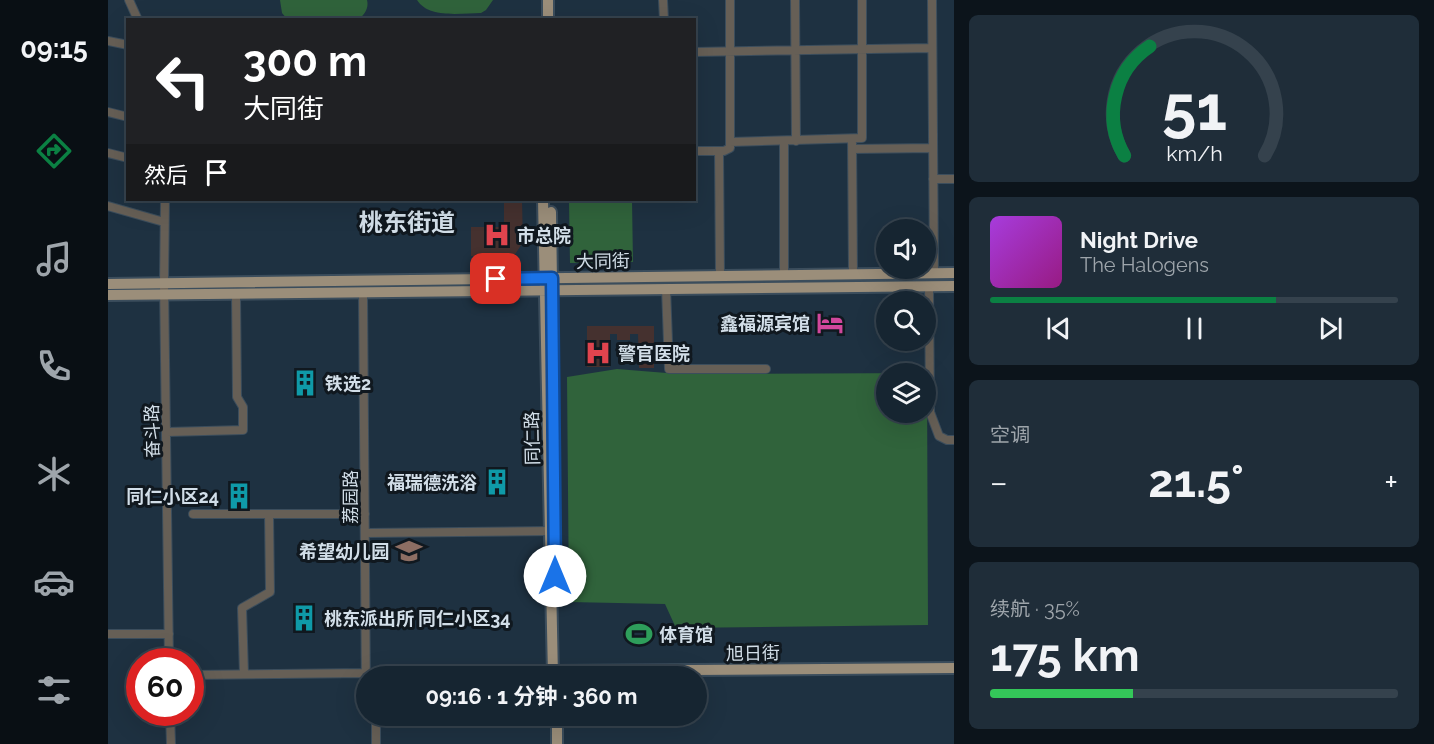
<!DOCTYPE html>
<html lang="zh">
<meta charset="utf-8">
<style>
:root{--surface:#162531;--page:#1f2d39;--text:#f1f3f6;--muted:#9ea5ab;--line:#35424d;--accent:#0b8043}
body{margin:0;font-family:Raleway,"Noto Sans SC",sans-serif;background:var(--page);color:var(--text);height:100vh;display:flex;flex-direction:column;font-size:22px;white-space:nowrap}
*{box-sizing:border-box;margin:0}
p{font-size:20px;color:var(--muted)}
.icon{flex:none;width:33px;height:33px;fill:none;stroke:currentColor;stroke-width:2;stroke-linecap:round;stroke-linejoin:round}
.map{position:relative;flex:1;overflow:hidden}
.sheet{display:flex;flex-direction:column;gap:15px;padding:15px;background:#0c141b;width:480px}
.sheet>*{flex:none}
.top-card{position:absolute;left:18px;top:18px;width:570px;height:183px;border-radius:0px;box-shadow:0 6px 24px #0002,0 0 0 2px var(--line);background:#202124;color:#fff;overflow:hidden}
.controls{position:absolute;left:768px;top:219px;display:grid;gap:12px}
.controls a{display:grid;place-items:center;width:60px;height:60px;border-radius:50%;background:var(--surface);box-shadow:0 6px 24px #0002,0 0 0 2px var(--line);font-size:30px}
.speed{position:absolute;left:18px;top:648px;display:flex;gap:12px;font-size:30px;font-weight:700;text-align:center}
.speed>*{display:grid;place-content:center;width:78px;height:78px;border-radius:50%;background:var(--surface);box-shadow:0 6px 24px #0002,0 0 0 2px var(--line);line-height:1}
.speed .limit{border:9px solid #d22;background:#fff;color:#111}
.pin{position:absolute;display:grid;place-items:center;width:51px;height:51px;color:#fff;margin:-26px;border-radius:12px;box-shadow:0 3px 9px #0006}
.me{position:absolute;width:66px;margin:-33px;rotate:0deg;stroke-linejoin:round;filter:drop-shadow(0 0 4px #0008)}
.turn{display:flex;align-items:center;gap:21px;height:126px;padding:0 18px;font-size:27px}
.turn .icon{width:78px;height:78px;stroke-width:2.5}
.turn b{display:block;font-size:42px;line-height:51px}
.then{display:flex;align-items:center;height:57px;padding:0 18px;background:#0003;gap:12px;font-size:22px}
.big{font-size:45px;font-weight:700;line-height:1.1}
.sheet .tile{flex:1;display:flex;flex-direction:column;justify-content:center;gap:9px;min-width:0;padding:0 21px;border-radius:9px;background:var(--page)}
.sheet .dial{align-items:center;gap:0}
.dial svg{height:156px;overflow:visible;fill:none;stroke:var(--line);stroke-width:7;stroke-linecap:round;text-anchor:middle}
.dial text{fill:var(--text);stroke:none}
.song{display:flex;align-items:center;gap:18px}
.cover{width:72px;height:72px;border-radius:9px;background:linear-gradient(135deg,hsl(280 70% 55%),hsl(310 70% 35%))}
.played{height:6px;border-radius:3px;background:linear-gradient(90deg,var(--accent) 70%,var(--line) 70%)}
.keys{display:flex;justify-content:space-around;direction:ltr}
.heat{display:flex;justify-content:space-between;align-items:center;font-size:33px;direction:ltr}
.charge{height:9px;border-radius:4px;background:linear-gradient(90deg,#34c759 35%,var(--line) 0)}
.trip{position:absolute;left:248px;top:666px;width:351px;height:60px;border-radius:30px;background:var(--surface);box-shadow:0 6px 24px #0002,0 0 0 2px var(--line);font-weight:700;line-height:60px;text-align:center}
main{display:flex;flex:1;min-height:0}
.tabs{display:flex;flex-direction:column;width:108px;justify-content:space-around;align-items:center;background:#090f14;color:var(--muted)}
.tabs .icon{width:42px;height:42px}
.tabs .current{color:var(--accent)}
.tabs b{font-size:27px;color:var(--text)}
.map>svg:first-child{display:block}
.medical{fill:#45312f}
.green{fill:#30633b;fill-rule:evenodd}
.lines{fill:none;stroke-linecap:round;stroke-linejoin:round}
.minor-casing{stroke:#3b4d5c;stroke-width:10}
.major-casing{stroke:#3b4d5c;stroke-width:14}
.minor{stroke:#665f56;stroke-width:8}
.major{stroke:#9b8e7a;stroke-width:10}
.route-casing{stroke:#114b97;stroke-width:15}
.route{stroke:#1a73e8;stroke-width:10}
.labels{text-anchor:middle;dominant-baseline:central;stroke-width:6;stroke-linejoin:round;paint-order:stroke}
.poi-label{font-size:18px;font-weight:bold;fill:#d2dee8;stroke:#10181f;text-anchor:start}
.street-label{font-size:18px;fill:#d2dee8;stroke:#10181f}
.district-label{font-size:24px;font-weight:bold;fill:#d2dee8;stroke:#10181f}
</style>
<main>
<nav class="tabs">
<b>09:15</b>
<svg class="icon current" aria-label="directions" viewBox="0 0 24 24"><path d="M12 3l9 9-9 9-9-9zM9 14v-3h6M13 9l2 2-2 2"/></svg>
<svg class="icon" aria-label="music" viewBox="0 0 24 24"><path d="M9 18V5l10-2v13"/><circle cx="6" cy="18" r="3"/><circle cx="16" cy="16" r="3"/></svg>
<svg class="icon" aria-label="phone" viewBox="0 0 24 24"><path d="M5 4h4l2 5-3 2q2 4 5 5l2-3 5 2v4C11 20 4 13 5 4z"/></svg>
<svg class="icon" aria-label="climate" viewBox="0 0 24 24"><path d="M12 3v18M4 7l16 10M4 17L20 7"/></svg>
<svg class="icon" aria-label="car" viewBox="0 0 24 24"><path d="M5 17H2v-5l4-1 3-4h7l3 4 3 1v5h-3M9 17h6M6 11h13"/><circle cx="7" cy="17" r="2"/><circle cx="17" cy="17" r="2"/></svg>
<svg class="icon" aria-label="filters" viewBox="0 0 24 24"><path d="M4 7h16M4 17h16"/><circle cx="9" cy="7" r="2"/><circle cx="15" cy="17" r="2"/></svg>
</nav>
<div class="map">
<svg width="846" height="744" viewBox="0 0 846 744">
<rect width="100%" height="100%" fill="#1e3141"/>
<path class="medical" d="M396,200H414L415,242L406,256H363V227H396Z
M479,326H546V368H531L530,334H522V340H509V334H502V367H479Z"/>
<path class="green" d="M172,0H259C261,8 257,14 251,19L180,20L174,13Z
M309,0H385L378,10L373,13C353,13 321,19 309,0Z
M461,200H524L525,262L462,263Z
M509,369L571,374L819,373L820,625L568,628L557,604L461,602L459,377ZM778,374H818V412H778Z"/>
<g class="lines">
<g class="minor-casing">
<path id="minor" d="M21,0L30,20
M555,0L556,20
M687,0L688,141
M824,0L826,273
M0,41L20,45
M586,52L824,48
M0,112L20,117
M744,139L745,274
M676,141V276
M622,142L754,138V0
M744,149L825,148
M586,151H616L622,148V0
M611,151L612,276
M0,153L20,158
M825,179H846
M57,200L56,283L61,662
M0,206L56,222
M821,286L822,412L831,436L839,440H846
M558,288L561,369H658
M255,292L258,702
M59,432L135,430V407L129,397L128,294
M85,514H257
M257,533L444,531
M0,634H61
M136,674L134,608L162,592L161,514
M82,675L258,673
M62,712L63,744
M268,744V716"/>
</g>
<g class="major-casing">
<path id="major" d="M440,0V20
M435,200L445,676
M443,212L444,283
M0,284L846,273
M0,295L846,286
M445,671L846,668
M449,716V744"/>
</g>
<use href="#minor" class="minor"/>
<use href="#major" class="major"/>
</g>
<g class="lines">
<g class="route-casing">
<path id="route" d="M388,279L444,278L447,576"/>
</g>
<use href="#route" class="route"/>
</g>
<defs>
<g id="hospital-bare" transform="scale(2.07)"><path d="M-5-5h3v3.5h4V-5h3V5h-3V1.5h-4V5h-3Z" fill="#e0444e" stroke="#10181f" stroke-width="2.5" paint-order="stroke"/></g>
<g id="hotel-bare" transform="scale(2.07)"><path d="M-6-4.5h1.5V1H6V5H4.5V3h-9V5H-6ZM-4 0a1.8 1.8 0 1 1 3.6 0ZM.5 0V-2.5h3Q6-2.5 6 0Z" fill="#d1479c" stroke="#10181f" stroke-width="2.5" paint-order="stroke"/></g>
<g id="building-bare" transform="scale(2.07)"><path d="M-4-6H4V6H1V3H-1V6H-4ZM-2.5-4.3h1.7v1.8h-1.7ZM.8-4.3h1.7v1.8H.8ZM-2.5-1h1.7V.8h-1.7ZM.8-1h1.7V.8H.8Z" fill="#0f9aa8" stroke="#10181f" stroke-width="2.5" paint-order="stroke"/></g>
<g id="school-bare" transform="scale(2.07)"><path d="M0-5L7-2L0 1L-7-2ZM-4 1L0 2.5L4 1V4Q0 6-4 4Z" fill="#8d6e63" stroke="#10181f" stroke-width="2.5" paint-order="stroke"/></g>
<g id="stadium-bare" transform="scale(2.07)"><path d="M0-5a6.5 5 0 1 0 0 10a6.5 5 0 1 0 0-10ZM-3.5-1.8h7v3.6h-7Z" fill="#2e9e5b" stroke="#10181f" stroke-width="2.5" paint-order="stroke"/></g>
</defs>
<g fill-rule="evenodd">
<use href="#hospital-bare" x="389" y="235"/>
<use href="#hotel-bare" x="722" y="323"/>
<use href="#hospital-bare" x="490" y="353"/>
<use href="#building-bare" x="197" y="383"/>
<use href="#building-bare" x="389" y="482"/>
<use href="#building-bare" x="131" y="496"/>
<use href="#school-bare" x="301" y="551"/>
<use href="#building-bare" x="196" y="618"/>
<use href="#stadium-bare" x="531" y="634"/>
</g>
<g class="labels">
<g class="poi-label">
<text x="409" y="235">市总院</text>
<text x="702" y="323" text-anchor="end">鑫福源宾馆</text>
<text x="510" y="353">警官医院</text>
<text x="217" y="383">铁选2</text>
<text x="369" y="482" text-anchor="end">福瑞德洗浴</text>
<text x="111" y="496" text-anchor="end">同仁小区24</text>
<text x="281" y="551" text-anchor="end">希望幼儿园</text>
<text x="216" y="618">桃东派出所 同仁小区34</text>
<text x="551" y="634">体育馆</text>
</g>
<g class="street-label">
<text transform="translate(495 261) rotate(-1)">大同街</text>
<text transform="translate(44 431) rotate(-91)">奋斗路</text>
<text transform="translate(424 438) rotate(-91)">同仁路</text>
<text transform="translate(242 497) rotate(-90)">荔园路</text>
<text transform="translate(645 653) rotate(-1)">旭日街</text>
</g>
<g class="district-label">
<text x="299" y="222">桃东街道</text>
</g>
</g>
</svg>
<div class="controls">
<a><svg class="icon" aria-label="sound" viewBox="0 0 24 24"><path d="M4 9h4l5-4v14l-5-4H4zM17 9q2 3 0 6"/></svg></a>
<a><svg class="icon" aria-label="search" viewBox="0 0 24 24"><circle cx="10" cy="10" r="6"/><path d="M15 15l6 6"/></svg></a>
<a><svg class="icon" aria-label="layers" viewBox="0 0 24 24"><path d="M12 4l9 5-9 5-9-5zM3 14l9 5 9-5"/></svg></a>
</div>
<div class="speed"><div class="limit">60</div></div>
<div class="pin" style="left:388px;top:279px;background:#d93025"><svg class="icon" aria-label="arrive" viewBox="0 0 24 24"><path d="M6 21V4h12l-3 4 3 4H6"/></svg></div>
<svg class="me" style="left:447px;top:576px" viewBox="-20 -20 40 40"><circle r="19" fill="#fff"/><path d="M0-13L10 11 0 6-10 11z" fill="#1a73e8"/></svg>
<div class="trip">09:16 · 1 分钟 · 360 m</div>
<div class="top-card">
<div class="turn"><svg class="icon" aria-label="left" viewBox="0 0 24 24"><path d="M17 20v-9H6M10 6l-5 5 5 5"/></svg><div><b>300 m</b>大同街</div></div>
<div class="then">然后<svg class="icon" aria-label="arrive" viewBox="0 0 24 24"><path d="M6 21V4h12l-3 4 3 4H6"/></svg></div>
</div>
</div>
<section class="sheet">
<div class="tile dial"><svg viewBox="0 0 100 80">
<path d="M14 69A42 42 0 1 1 86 69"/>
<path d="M14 69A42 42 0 0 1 27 13" stroke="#0b8043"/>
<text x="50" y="56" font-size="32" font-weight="700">51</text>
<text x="50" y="72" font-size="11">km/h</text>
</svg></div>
<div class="tile">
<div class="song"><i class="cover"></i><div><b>Night Drive</b><p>The Halogens</p></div></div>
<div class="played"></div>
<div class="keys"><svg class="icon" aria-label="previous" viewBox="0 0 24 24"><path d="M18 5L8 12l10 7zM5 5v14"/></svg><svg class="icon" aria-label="pause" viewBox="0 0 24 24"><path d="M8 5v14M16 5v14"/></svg><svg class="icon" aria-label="next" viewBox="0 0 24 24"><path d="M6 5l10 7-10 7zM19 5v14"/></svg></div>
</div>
<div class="tile"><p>空调</p>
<div class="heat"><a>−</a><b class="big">21.5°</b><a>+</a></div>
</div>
<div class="tile"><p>续航 · 35%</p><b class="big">175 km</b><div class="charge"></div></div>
</section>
</main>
